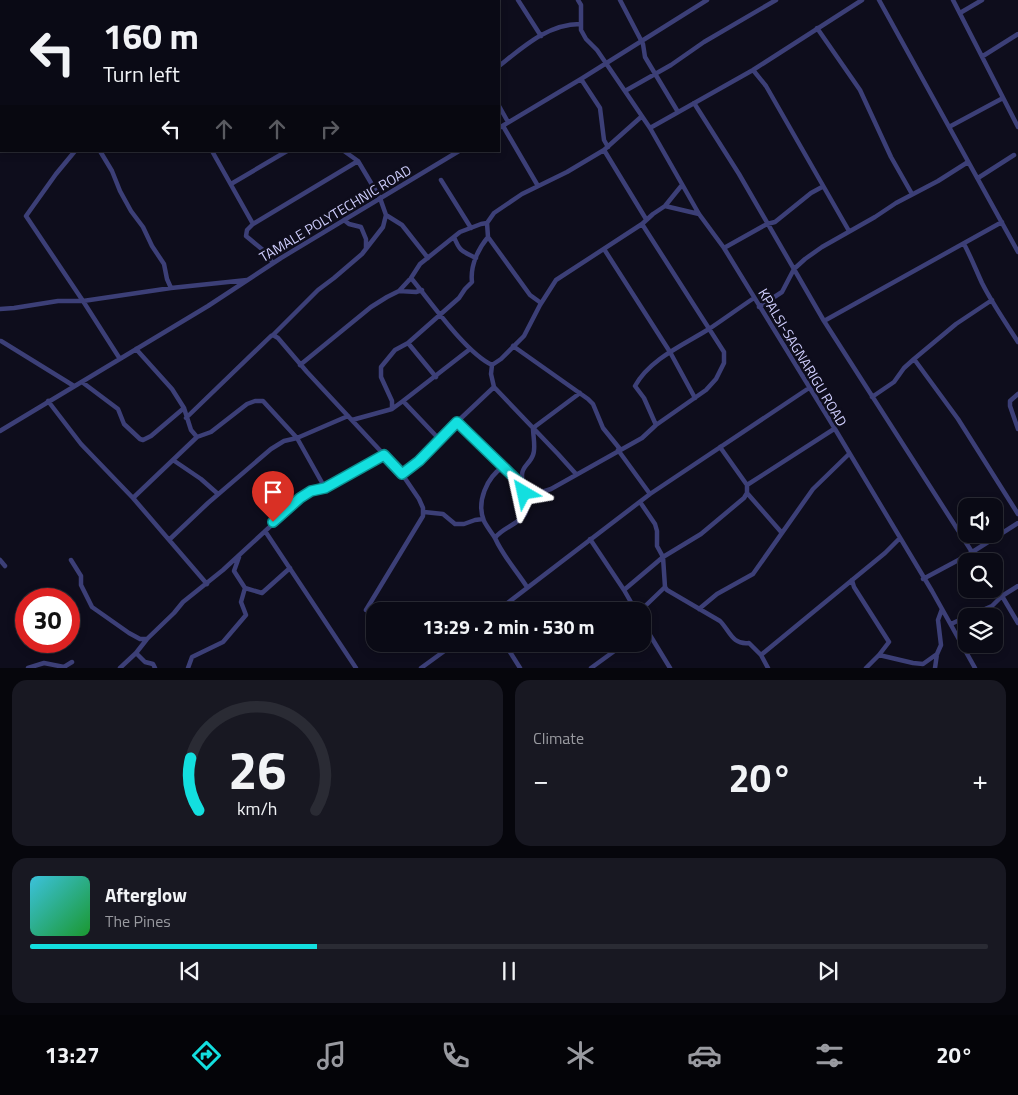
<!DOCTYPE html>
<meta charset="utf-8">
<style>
:root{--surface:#0a0a15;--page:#181822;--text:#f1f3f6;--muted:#999aa0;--line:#2a2b34;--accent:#13dfdf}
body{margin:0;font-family:"Titillium Web",sans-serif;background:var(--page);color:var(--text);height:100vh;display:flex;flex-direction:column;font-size:19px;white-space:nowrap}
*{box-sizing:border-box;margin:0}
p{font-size:16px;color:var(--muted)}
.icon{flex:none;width:28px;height:28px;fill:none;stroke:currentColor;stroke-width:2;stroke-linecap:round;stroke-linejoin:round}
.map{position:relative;height:668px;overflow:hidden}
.sheet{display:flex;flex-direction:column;gap:12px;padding:12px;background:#06060c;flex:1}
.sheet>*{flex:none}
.guide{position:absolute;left:0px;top:0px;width:500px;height:152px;box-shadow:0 2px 8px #0003,0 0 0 1px var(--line);background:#0a0a15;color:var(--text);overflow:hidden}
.tools{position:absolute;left:958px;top:498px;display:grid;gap:10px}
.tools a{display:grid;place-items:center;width:45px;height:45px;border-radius:10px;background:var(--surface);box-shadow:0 2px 8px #0003,0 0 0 1px var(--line);font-size:25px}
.speed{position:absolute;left:15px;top:588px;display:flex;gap:10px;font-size:25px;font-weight:700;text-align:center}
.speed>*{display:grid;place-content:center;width:65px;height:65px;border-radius:50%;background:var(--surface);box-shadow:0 2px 8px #0003,0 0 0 1px var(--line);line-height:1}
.speed .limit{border:8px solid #d22;background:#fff;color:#111}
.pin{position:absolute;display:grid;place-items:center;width:42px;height:42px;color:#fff;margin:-51px -21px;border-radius:50% 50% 50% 0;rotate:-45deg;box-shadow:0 0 5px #0007}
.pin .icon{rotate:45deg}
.me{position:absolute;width:55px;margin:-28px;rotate:324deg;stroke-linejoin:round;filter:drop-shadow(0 0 4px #0008)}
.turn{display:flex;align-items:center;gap:18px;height:105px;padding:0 20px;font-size:22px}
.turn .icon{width:65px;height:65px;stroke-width:2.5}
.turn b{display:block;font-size:35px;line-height:42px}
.lanes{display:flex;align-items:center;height:48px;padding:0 20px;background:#0003;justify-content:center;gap:25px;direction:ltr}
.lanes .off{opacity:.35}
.big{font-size:38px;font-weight:700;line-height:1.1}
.sheet .widget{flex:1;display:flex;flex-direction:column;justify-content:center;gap:8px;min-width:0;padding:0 18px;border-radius:15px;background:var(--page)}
.sheet .dial{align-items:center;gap:0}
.dial svg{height:130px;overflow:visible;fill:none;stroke:var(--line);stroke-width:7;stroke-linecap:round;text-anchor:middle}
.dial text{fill:var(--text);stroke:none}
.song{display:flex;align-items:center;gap:15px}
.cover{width:60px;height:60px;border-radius:8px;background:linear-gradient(135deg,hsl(190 70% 55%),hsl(130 70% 35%))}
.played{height:5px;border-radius:2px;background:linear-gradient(90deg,var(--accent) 30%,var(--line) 30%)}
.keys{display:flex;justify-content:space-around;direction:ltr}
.heat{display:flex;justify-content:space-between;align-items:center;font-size:28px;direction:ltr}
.sheet .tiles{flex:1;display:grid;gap:12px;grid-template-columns:1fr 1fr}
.widget:last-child{grid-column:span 2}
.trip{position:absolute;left:366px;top:602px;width:285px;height:50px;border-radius:15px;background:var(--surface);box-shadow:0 2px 8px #0003,0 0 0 1px var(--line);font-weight:700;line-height:50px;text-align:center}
.tab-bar{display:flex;height:80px;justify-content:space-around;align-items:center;background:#040408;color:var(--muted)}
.tab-bar .icon{width:35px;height:35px}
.tab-bar .active{color:var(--accent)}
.tab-bar b{font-size:22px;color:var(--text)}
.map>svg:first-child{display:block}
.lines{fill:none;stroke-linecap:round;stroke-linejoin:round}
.street{stroke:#3c3f77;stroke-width:4.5}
.route-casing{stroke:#0c9191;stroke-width:12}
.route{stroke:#13dfdf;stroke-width:9}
.labels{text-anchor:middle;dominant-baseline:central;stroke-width:5;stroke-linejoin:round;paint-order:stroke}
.street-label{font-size:14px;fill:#cdccfb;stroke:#0e0d1c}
</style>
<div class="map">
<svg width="1018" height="668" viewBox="0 0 1018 668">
<rect width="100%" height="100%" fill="#0e0d1c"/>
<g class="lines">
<path class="street" d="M11,0L14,1
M186,0L187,1
M358,0L359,1
M419,0V1
M518,0L541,36
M578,0L581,5V30L586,39L597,50L650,128L699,214L724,248L832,424L932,591L975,668
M620,0L643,44L645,57L678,112
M879,0L1018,252
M953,0L1018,127
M211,1L213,0
M308,1L310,0
M0,3L2,0
M960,13L982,0
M817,28L860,90L891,157L912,194
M983,56L1018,34
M499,66C523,47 548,24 580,24
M753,70L766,86L849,231
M581,79L600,108L604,140L608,147
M625,91L671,65L704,42L776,0
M694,103L739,174L824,321L972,552
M499,106L508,122
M503,126L538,186
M949,127L1003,98
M499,128L581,79L707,0
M650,128L753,70L862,0
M604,150L646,219
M75,151L56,174L26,216L83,301L120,359
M100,151L112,171L120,191L131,211L143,227L152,246L164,264L167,279L171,288
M212,151L253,224
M978,178L1014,155
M441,180L471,228
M231,184L287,151
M665,206L699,214
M386,215L402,225L428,258
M344,220L349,224L361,227L366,239V248
M454,237C460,252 462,251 476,258
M964,244C971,257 976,270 982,283C992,303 1006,323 1018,342
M724,248L767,224L775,222L811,193L822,187
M604,249L670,352L695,398
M273,263L263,250L246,236L247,230L253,224L358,161
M411,278C431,302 465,352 492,365L491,374L494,387L558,454L576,474
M399,291L411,278L420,264L460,232L481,224L487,223
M992,300L956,324L914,359L958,419L1018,514
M541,303L530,295L488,237L487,223L494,213L522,194L567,172L604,150L641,117
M759,307L782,292L794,269L805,259L822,247L875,217L896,203L938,181L968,162
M0,309L14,308L58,301H83L171,288L247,280
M824,321L1002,222
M273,335L318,290L334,278L362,254L383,227L386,215L380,198L358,161L344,151
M1,341L74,386
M408,343L436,377
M513,346L588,399L593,404L603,428L620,449
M136,349L172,389L184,408L191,430L197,437
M300,365L371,307L387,297L399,291L416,292L422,290
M492,365L501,359L524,336L540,305L556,280L642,224L653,214L665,206L682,185
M82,382L118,409L124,424L140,439L143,440L151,436L184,408
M1018,394L1010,401V406L1018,429
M872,397L894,382L904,368L914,359
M48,401L81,444L133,498L207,584
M403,401L470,349
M392,409V401L381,377V367L395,350L408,343L459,298L465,289L472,282C470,266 478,249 488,237
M186,418L271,336L273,335L278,338L307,372L402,474L419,499L423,508V516L366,610
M352,420L392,409L403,401L439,439
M457,422L522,485C535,494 536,494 551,489L642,438L656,425L706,390L716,379L724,363V352L642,224
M656,425L644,398L635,386C650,359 683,345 709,329C724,319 739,308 754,298
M0,431L208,306L281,258L459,151
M618,450L650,494
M173,460L201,479L218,494
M402,474L419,461L439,439L494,387
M747,485L834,429
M747,493L782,533
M133,498L197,437L211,432L247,404L255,401H263L297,438L325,488
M640,502L655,524L657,531V546L663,557L665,587L667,590L720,621C730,631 732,645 749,643L761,655
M424,512L443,514L455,524H464L475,520L483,519
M265,531L356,668
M495,538C492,533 487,527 484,521C476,502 487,477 503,467
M170,539L208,503L271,449L284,441L297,438L348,416
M590,539L624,590L636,611
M0,560L5,566
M71,560L81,576V585L92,607L129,633L140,639H147
M923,579L966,556L1018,523
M852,580L854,587L889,642L879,655L866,668
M527,587C516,570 503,556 495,538C502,528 519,524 525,514C530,503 522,488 522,475C522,466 530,464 533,455C536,448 533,436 533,428L580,393
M245,588L262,593L290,568
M624,590L663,557L701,534L744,498L747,493V485L720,447
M1002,596L1018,623
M699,609L717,594L753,574L813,489L849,454
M497,611L650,494L809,388
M640,611L665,587
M969,616L992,606L1002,596L1018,586
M642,622L670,668
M951,624L966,617
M505,644L520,668
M136,653L145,662L153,664L155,668
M879,655L913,663L923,664L937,654
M28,668L44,663L64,667L72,662
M120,668L136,653L147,639L174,613L183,602L223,570L301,498L311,491L325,488L384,455
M188,668L192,657L223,642L246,615L241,602L245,588L234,571L239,557
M421,668L454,644
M591,668L624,644
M768,668L761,655L885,553L900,538
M935,668L937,654L941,645L938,620L942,609"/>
</g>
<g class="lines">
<g class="route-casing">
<path id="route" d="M273,522L300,498L311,491L325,488L384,455L402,474L419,461L457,422L522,485L524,493"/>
</g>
<use href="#route" class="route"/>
</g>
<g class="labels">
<g class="street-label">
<text transform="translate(335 213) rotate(-31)">TAMALE POLYTECHNIC ROAD</text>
<text transform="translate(803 357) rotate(59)">KPALSI-SAGNARIGU ROAD</text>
</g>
</g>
</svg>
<div class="tools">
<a><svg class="icon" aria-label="sound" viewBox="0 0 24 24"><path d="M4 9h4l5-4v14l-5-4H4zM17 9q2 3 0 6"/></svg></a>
<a><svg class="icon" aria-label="search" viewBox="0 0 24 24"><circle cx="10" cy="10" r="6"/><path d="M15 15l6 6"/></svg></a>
<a><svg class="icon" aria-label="layers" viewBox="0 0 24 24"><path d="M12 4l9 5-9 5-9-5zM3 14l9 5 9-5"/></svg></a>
</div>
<div class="speed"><div class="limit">30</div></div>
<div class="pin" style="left:273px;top:522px;background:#d93025"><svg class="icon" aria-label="arrive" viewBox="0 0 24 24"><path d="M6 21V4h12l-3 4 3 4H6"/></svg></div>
<svg class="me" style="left:524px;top:493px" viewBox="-20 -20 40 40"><path d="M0-17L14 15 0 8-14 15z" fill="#13dfdf" stroke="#fff" stroke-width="4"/></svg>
<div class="trip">13:29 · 2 min · 530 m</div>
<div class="guide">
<div class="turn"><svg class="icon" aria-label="left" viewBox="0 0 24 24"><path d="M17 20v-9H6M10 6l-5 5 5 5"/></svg><div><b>160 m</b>Turn left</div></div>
<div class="lanes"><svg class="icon" aria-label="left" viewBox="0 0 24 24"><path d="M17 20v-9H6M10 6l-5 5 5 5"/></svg><svg class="icon off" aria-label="ahead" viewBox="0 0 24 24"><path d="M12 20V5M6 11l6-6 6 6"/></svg><svg class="icon off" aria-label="ahead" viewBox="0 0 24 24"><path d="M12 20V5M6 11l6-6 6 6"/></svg><svg class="icon off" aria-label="right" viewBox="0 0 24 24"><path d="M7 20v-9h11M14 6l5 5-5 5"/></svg></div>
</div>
</div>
<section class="sheet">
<div class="tiles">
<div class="widget dial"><svg viewBox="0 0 100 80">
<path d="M14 69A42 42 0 1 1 86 69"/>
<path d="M14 69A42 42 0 0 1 9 37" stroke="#13dfdf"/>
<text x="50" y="56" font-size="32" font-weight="700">26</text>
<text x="50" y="72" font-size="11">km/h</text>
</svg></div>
<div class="widget"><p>Climate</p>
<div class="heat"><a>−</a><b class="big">20°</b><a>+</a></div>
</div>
<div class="widget">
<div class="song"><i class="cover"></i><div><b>Afterglow</b><p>The Pines</p></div></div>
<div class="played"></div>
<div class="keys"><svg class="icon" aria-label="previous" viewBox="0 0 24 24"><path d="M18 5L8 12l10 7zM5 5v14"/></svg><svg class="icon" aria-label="pause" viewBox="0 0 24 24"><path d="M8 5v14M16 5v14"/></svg><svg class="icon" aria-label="next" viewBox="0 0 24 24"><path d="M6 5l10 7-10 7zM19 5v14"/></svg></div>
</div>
</div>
</section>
<nav class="tab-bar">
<b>13:27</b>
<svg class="icon active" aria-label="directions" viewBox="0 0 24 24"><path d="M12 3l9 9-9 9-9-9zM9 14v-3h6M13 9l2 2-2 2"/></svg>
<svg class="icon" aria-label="music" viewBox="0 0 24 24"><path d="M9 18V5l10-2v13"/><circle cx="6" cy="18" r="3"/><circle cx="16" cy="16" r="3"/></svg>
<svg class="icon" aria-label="phone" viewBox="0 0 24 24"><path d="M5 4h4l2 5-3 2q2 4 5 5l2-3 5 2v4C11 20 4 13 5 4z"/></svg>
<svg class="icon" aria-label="climate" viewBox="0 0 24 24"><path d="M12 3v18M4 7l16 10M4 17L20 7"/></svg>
<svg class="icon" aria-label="car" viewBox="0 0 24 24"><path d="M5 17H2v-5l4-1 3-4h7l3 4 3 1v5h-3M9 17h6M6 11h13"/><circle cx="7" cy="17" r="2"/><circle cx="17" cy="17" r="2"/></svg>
<svg class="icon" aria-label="filters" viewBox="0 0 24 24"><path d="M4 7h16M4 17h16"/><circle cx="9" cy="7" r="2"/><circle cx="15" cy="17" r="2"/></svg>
<b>20°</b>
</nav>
